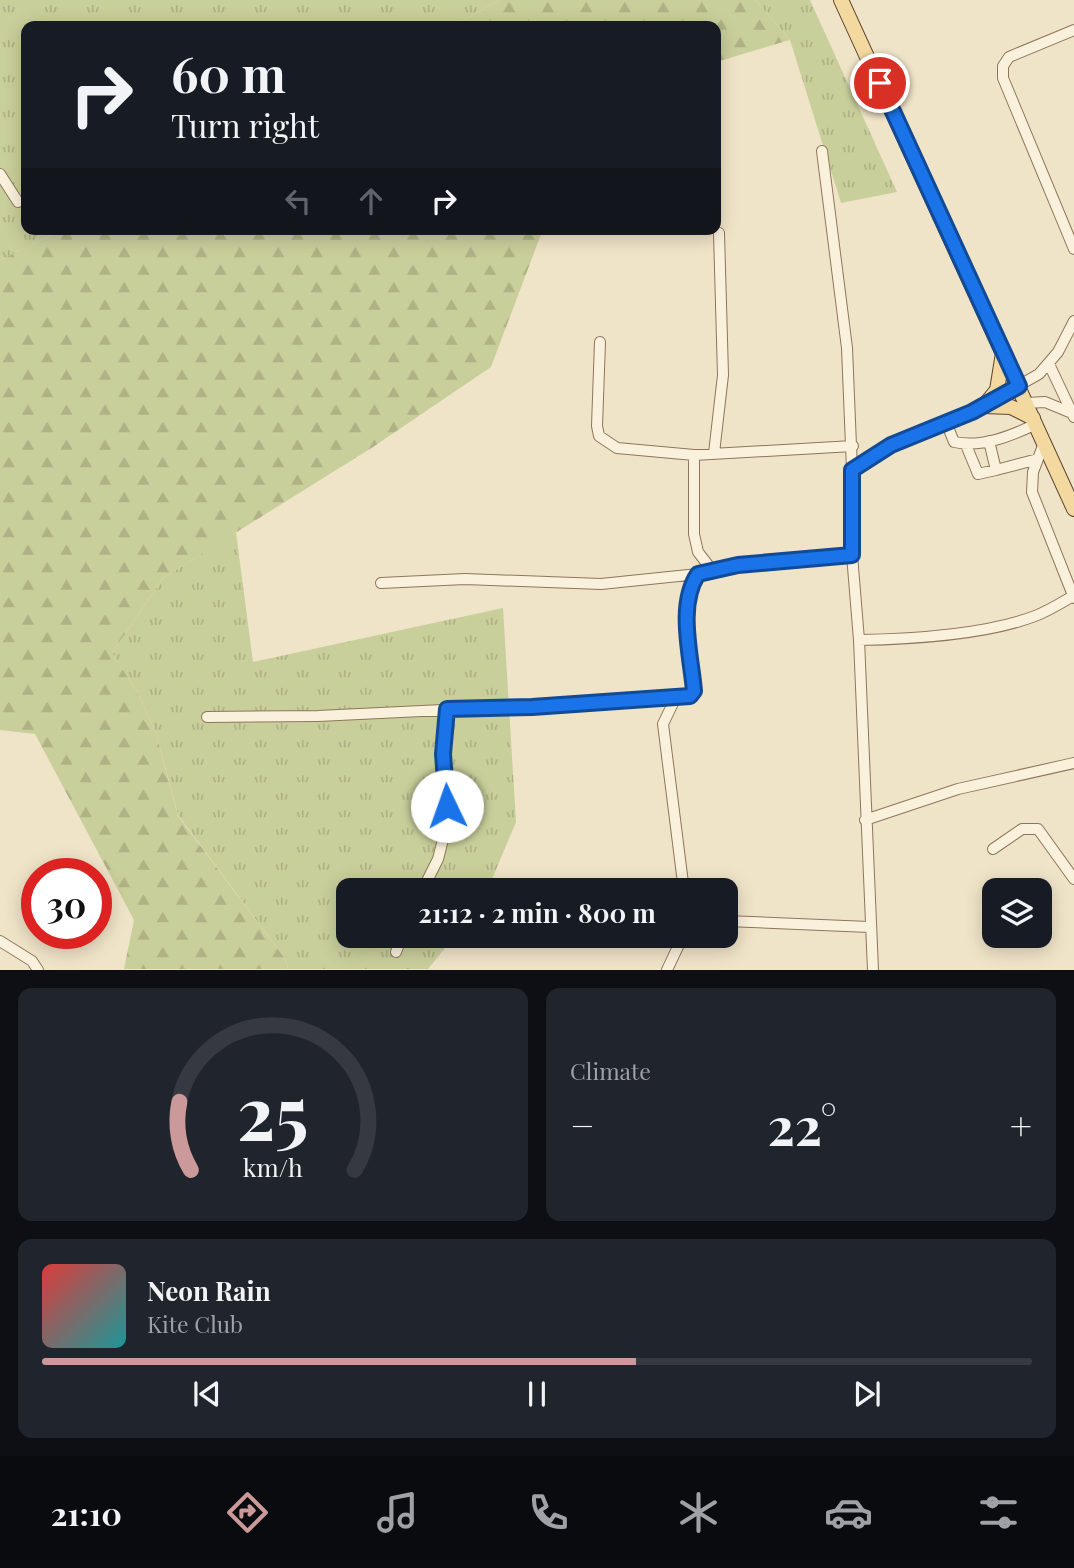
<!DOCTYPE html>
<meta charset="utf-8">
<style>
:root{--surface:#171b24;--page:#20242c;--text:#f1f3f6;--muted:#9ea1a6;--line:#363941;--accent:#cc999b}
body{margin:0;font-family:"Playfair Display",serif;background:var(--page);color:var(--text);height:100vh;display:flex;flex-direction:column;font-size:26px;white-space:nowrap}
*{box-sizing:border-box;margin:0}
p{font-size:23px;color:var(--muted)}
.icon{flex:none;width:38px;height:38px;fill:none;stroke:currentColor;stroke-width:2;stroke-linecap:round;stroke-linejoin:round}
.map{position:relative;height:970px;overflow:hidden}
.details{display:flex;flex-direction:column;gap:18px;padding:18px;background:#0d0f14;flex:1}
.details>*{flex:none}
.hud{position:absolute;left:21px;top:21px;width:700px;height:214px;border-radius:14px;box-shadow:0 4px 18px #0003;background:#171b24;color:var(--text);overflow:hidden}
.fabs{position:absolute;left:982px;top:878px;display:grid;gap:14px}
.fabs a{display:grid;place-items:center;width:70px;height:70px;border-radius:14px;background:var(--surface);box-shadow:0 4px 18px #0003;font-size:35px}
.speed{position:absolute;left:21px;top:858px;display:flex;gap:14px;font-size:35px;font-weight:700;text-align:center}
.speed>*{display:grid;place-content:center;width:91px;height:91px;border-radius:50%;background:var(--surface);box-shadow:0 4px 18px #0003;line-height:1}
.speed .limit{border:10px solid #d22;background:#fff;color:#111}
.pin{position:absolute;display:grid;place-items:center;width:60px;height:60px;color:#fff;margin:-30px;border:4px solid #fff;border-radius:50%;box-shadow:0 2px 7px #0007}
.me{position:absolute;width:77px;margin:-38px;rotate:357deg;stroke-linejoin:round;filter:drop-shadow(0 0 5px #0008)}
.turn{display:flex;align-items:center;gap:24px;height:147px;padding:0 35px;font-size:32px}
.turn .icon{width:91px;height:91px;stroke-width:2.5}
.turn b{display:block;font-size:49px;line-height:60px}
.lanes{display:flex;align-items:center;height:66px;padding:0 35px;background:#0003;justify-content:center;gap:35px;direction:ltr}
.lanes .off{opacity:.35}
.big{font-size:52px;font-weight:700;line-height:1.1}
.details .tile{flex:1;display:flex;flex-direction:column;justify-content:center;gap:10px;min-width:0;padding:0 24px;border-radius:14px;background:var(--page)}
.details .dial{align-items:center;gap:0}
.dial svg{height:182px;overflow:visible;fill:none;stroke:var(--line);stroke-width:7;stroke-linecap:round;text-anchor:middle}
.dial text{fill:var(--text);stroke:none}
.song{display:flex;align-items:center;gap:21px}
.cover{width:84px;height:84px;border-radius:10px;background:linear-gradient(135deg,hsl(0 70% 55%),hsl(180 70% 35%))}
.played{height:7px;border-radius:4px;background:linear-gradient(90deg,var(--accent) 60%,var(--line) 60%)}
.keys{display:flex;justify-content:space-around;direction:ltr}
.heat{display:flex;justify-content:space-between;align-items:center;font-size:38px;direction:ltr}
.details .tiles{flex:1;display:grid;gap:18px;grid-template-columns:1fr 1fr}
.tile:last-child{grid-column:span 2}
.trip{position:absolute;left:336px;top:878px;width:402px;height:70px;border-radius:14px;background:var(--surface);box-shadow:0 4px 18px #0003;font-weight:700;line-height:70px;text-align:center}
.tab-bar{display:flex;height:112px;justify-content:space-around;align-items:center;background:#090b0e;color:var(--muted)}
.tab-bar .icon{width:49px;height:49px}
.tab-bar .current{color:var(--accent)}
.tab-bar b{font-size:32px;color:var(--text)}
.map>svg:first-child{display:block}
.grass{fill:url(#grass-tufts)}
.forest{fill:url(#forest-firs)}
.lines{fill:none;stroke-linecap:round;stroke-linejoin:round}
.minor-casing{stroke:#8d765c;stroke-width:12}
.major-casing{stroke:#5b4430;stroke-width:16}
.minor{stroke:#faf1dc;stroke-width:10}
.major{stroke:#f3d9a0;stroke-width:14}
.route-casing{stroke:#114b97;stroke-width:18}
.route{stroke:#1a73e8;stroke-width:12}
</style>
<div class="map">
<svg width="1074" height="970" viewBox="0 0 1074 970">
<defs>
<pattern id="grass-tufts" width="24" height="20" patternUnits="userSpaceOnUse" patternTransform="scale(1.75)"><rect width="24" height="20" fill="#c9cf9b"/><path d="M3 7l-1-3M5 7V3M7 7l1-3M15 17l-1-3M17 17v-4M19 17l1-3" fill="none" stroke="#aeb285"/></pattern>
<pattern id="forest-firs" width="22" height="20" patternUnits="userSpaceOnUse" patternTransform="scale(1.75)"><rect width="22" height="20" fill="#c9cf9b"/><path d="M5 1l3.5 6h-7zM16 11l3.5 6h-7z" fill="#aeb285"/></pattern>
</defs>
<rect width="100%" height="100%" fill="#f0e4c8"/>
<path class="grass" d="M0,0H500L453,26H26V229H64L0,260Z
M755,0H810L897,192L841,203L790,40Z
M236,532L253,662L503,608L516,822L487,891H348V936H455L428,969H288L286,960L178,815L156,733L137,691L112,653L163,578Z"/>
<path class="forest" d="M500,0H755L790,40L716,62V26H453Z
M64,229H543L491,367L373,447L163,578L112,653L137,691L156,733L178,816L286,960L288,969H124L134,920L35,734L0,730V260Z"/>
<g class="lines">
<g class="minor-casing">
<path id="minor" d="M1074,30L1009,57L1003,66V78L1074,249
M822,151L847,348L852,470
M0,174L18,202
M600,342L597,426L599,436L617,448L694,455V534L698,552L712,570
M1049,364L1074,417
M1027,403L1045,402L1074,414
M946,422L954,442C982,448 1011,436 1036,424
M1044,443L1033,472L1032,492L1074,598
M966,445L978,474L996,470L989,441
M714,453L723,375L719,233
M694,455L853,446
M996,470L1038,459
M381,583L465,579L601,584L698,574L738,565L852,555
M859,640C912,639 985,635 1035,616C1048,611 1061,603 1073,596
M207,717L318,716L675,699
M865,820L958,789L1074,763
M993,849L1022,829H1038L1074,879
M422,891L438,859L447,824L443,754L447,709
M684,891L663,724L675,699L690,696L694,691C691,655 677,605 698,574
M726,921L869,927
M0,941L32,961L38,970
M396,952L402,936
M667,970L683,936
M873,970L859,640L852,555V470L891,445L972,412L1039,374L1058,352L1074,321"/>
</g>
<g class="major-casing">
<path id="major" d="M841,0L1074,509
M984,406L997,390L1003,353
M984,406L1011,407L1033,418"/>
</g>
<use href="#minor" class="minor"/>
<use href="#major" class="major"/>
</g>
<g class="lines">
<g class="route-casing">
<path id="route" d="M447,806L443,754L447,709L532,707L690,696L694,691C691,655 677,605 698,574L738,565L852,555V470L891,445L972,412L1019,386L880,83"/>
</g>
<use href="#route" class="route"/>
</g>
</svg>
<div class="fabs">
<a><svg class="icon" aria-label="layers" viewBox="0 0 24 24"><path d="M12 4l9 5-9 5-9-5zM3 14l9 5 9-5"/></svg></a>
</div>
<div class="speed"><div class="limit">30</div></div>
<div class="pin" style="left:880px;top:83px;background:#d93025"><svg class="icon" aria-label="arrive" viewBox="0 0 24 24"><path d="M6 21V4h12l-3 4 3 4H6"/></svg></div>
<svg class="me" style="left:447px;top:806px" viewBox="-20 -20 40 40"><circle r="19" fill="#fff"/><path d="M0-13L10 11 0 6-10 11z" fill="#1a73e8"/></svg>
<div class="trip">21:12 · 2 min · 800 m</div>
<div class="hud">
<div class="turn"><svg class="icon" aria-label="right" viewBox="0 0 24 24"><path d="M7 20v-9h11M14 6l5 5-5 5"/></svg><div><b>60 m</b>Turn right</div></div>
<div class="lanes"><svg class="icon off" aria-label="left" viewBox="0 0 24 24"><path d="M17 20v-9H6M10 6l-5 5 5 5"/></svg><svg class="icon off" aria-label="ahead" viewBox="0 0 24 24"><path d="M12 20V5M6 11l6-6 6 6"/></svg><svg class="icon" aria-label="right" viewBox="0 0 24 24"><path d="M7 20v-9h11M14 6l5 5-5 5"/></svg></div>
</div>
</div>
<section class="details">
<div class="tiles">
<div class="tile dial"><svg viewBox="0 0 100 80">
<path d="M14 69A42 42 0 1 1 86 69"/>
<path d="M14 69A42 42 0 0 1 9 39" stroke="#cc999b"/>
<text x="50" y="56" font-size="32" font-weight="700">25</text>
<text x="50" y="72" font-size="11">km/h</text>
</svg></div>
<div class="tile"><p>Climate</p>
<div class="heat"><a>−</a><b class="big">22°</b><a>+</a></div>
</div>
<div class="tile">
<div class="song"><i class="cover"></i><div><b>Neon Rain</b><p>Kite Club</p></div></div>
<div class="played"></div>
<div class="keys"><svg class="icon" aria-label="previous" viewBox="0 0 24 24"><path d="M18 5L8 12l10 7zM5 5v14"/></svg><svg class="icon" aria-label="pause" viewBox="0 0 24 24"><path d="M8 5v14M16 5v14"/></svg><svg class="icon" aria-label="next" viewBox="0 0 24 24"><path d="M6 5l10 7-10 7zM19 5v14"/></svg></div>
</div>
</div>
</section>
<nav class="tab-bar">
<b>21:10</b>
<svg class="icon current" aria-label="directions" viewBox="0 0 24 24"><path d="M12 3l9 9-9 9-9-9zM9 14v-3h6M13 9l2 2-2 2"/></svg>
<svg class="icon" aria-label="music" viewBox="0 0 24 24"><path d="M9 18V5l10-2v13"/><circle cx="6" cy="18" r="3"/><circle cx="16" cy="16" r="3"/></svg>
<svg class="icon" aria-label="phone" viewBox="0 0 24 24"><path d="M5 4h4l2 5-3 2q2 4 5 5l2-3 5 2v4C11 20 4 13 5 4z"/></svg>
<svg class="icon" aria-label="climate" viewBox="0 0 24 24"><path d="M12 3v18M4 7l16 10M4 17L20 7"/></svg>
<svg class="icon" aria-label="car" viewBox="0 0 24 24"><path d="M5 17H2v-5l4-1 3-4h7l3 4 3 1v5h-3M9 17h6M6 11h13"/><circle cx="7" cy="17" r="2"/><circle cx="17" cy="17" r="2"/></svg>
<svg class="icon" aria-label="filters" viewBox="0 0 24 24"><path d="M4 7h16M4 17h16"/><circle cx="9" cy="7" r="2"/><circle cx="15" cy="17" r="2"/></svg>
</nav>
